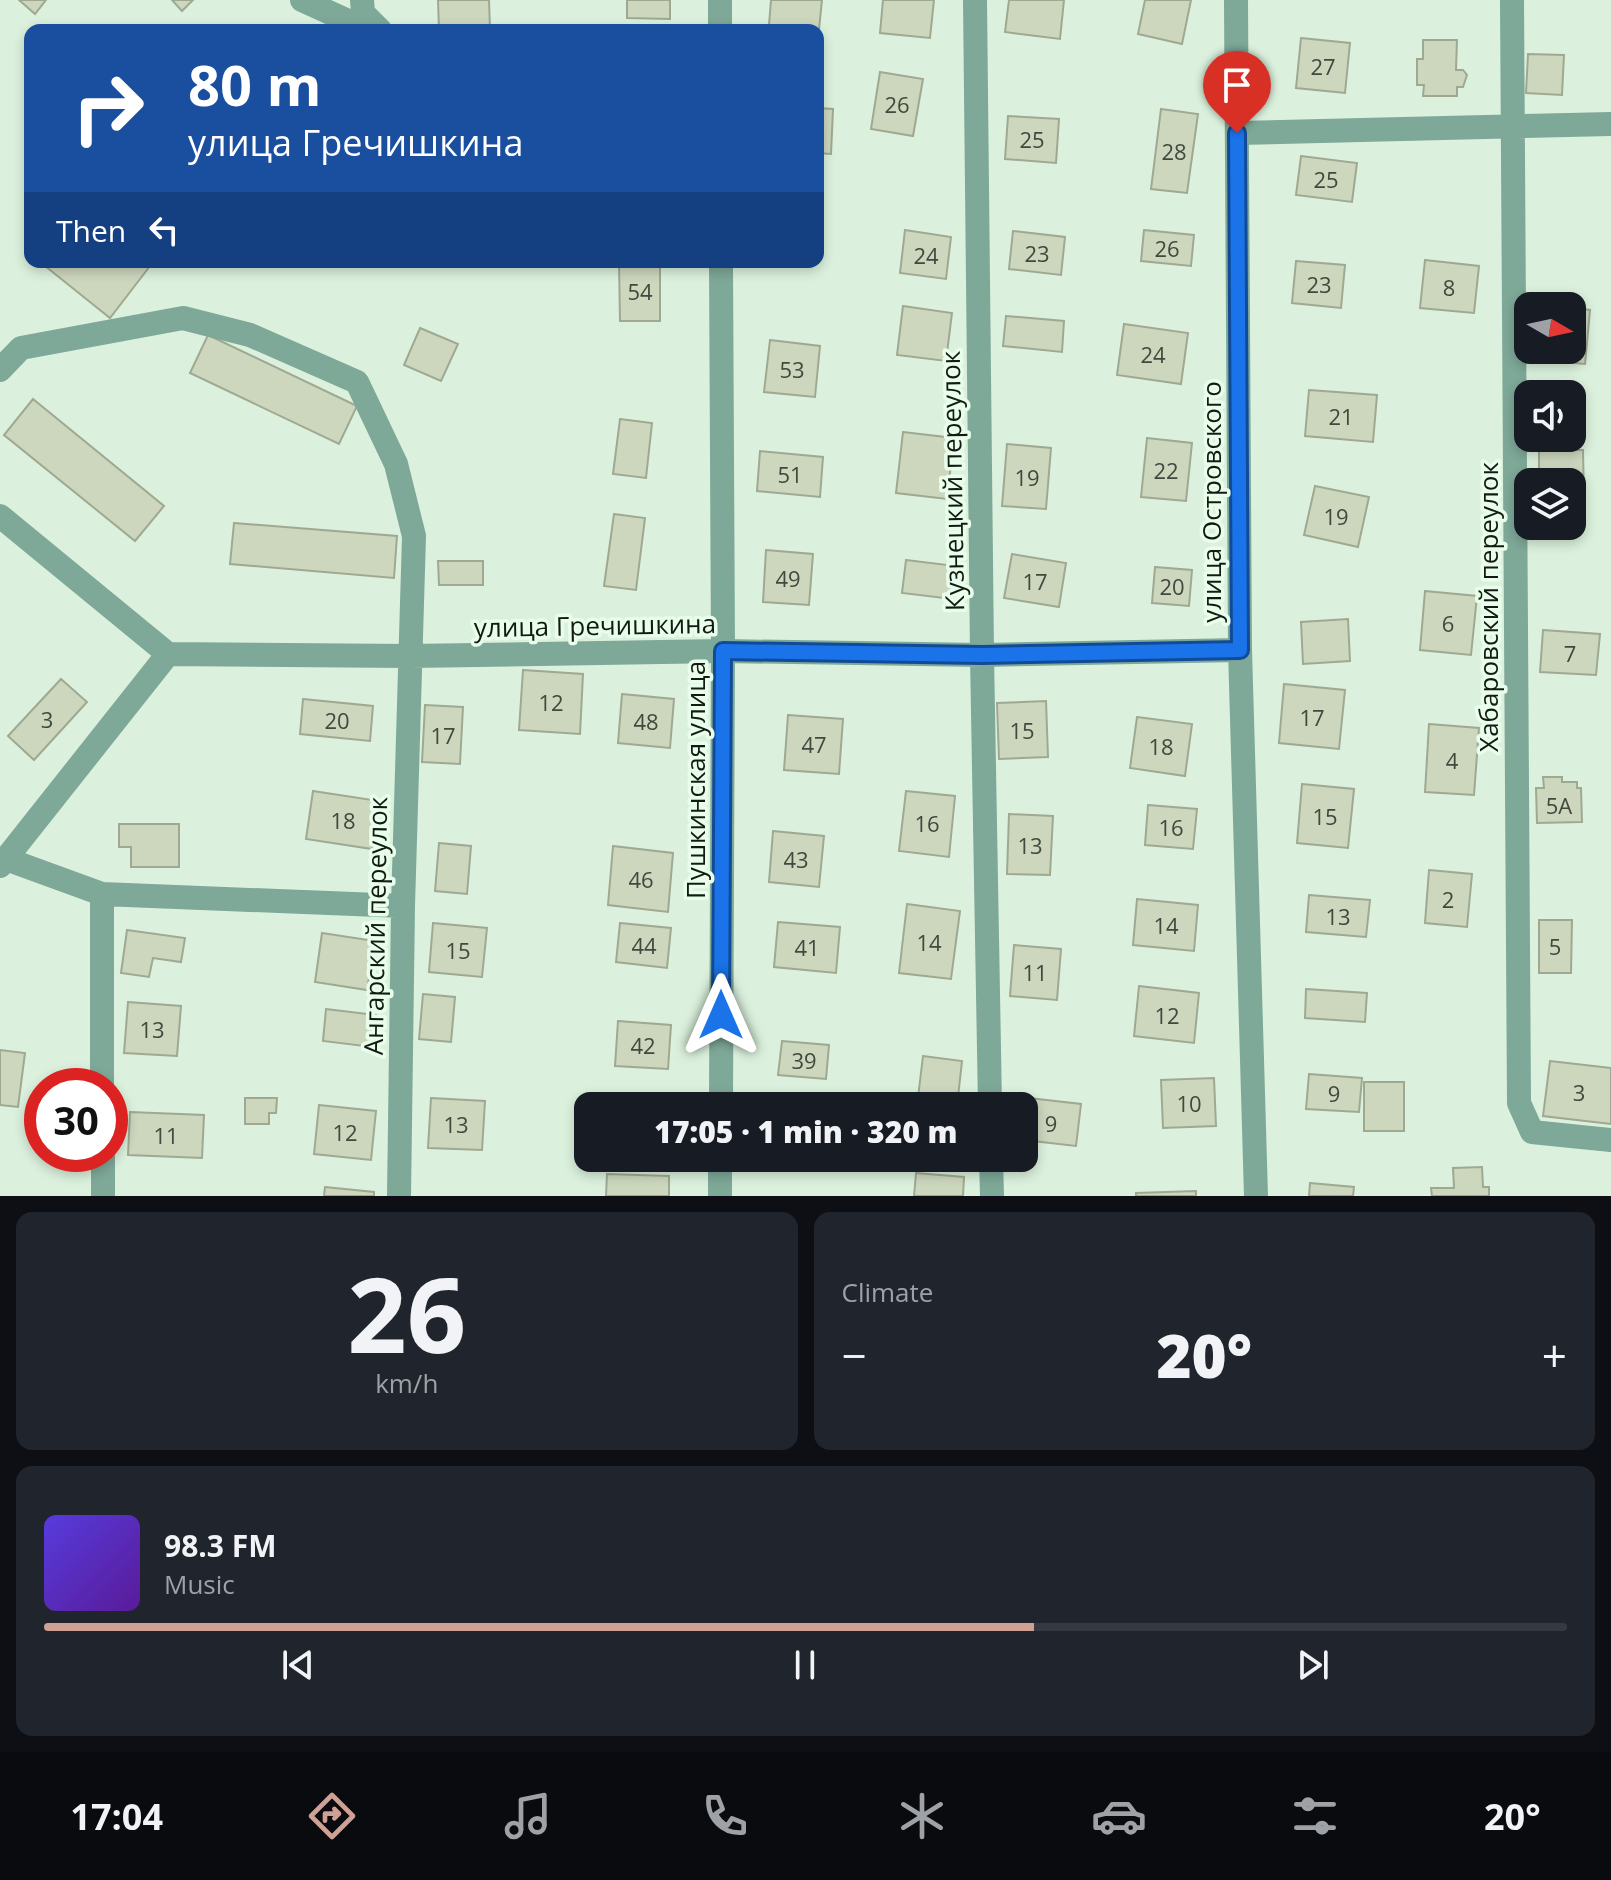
<!DOCTYPE html>
<meta charset="utf-8">
<style>
:root{--surface:#171b24;--page:#20242c;--text:#f1f3f6;--muted:#9ea1a6;--line:#363941;--accent:#cea194}
body{margin:0;font-family:"Open Sans",sans-serif;background:var(--page);color:var(--text);height:100vh;display:flex;flex-direction:column;font-size:30px;white-space:nowrap}
*{box-sizing:border-box;margin:0}
p{font-size:26px;color:var(--muted)}
.icon{flex:none;width:44px;height:44px;fill:none;stroke:currentColor;stroke-width:2;stroke-linecap:round;stroke-linejoin:round}
.map{position:relative;height:1196px;overflow:hidden}
.side{display:flex;flex-direction:column;gap:16px;padding:16px;background:#0d0f14;flex:1}
.side>*{flex:none}
.hud{position:absolute;left:24px;top:24px;width:800px;height:244px;border-radius:16px;box-shadow:0 4px 12px #0003;background:#1a4fa0;color:#fff;overflow:hidden}
.needle{width:52px;rotate:99deg}
.fabs{position:absolute;left:1514px;top:292px;display:grid;gap:16px}
.fabs a{display:grid;place-items:center;width:72px;height:72px;border-radius:16px;background:var(--surface);box-shadow:0 4px 12px #0003;font-size:40px}
.speed{position:absolute;left:24px;top:1068px;display:flex;gap:16px;font-size:40px;font-weight:700;text-align:center}
.speed>*{display:grid;place-content:center;width:104px;height:104px;border-radius:50%;background:var(--surface);box-shadow:0 4px 12px #0003;line-height:1}
.speed .limit{border:12px solid #d22;background:#fff;color:#111}
.pin{position:absolute;display:grid;place-items:center;width:68px;height:68px;color:#fff;margin:-82px -34px;border-radius:50% 50% 50% 0;rotate:-45deg;box-shadow:0 0 8px #0007}
.pin .icon{rotate:45deg}
.me{position:absolute;width:88px;margin:-44px;rotate:0deg;stroke-linejoin:round;filter:drop-shadow(0 0 6px #0008)}
.turn{display:flex;align-items:center;gap:28px;height:168px;padding:0 32px;font-size:36px}
.turn .icon{width:104px;height:104px;stroke-width:2.5}
.turn b{display:block;font-size:56px;line-height:68px}
.then{display:flex;align-items:center;height:76px;padding:0 32px;background:#0003;gap:16px;font-size:30px}
.big{font-size:60px;font-weight:800;line-height:1.1}
.side .widget{flex:1;display:flex;flex-direction:column;justify-content:center;gap:12px;min-width:0;padding:0 28px;border-radius:16px;background:var(--page)}
.side .dial{align-items:center;gap:0}
.dial b{font-size:104px;line-height:1}
.song{display:flex;align-items:center;gap:24px}
.cover{width:96px;height:96px;border-radius:12px;background:linear-gradient(135deg,hsl(250 70% 55%),hsl(270 70% 35%))}
.played{height:8px;border-radius:4px;background:linear-gradient(90deg,var(--accent) 65%,var(--line) 65%)}
.keys{display:flex;justify-content:space-around;direction:ltr}
.heat{display:flex;justify-content:space-between;align-items:center;font-size:44px;direction:ltr}
.side .tiles{flex:1;display:grid;gap:16px;grid-template-columns:1fr 1fr}
.widget:last-child{grid-column:span 2}
.trip{position:absolute;left:574px;top:1092px;width:464px;height:80px;border-radius:16px;background:var(--surface);box-shadow:0 4px 12px #0003;font-weight:800;line-height:80px;text-align:center}
.menu{display:flex;height:128px;justify-content:space-around;align-items:center;background:#090b0e;color:var(--muted)}
.menu .icon{width:56px;height:56px}
.menu .selected{color:var(--accent)}
.menu b{font-size:36px;color:var(--text)}
.map>svg:first-child{display:block}
.building{fill:#cdd7be;stroke:#9fa991;stroke-width:2}
.lines{fill:none;stroke-linecap:round;stroke-linejoin:round}
.minor{stroke:#7ea898;stroke-width:24}
.route-casing{stroke:#114b97;stroke-width:20}
.route{stroke:#1a73e8;stroke-width:14}
.labels{text-anchor:middle;dominant-baseline:central;stroke-width:7;stroke-linejoin:round;paint-order:stroke}
.number-label{font-size:22px;fill:#41493e}
.street-label{font-size:26px;fill:#121a13;stroke:#e8feea}
</style>
<div class="map">
<svg width="1611" height="1196" viewBox="0 0 1611 1196">
<rect width="100%" height="100%" fill="#dbf1dd"/>
<path class="building" d="M19,0H46L35,14Z
M172,0H193L182,11Z
M438,0H489L490,30H439Z
M627,0H670V19L627,18Z
M771,0H822L819,29L769,25Z
M883,0H934L930,38L880,33Z
M1009,0H1064L1060,39L1005,32Z
M1145,0H1191L1182,44L1138,34Z
M1301,38L1350,43L1345,93L1296,88Z
M1423,40H1457L1456,70H1463L1467,75L1463,87H1457V96H1423L1424,85H1417V59H1423Z
M1528,54L1564,55L1562,95L1526,93Z
M880,72L923,79L913,136L871,129Z
M818,108L833,109L831,154L818,153Z
M1161,109L1198,114L1187,193L1151,189Z
M1008,116L1059,119L1056,163L1005,159Z
M1301,156L1357,163L1352,202L1296,195Z
M905,230L951,237L946,279L900,273Z
M1144,230L1194,235L1191,266L1141,261Z
M1013,231L1065,237L1061,275L1009,269Z
M1425,260L1479,266L1474,313L1420,308Z
M1296,261L1345,265L1341,308L1292,303Z
M49,262H145L150,266L110,318L45,266Z
M619,262H660V321H620Z
M903,306L952,313L946,361L897,355Z
M1572,308L1590,310L1585,364L1526,359L1528,331V350H1572Z
M1006,316L1064,321L1062,352L1003,346Z
M1124,324L1188,333L1181,384L1117,375Z
M420,328L458,344L441,381L404,365Z
M208,335L357,406L339,444L190,373Z
M770,340L820,346L815,397L764,392Z
M1309,390L1377,395L1373,442L1305,436Z
M33,399L164,506L135,541L4,435Z
M620,419L652,423L646,478L613,474Z
M903,432L954,438L947,499L896,493Z
M1147,438L1192,443L1186,501L1141,497Z
M1007,444L1051,448L1046,509L1002,506Z
M1539,450H1583L1584,500H1572V482H1539Z
M760,451L823,457L820,497L757,491Z
M1315,486L1369,497L1358,547L1304,535Z
M614,514L645,518L636,590L604,586Z
M234,523L397,536L394,578L230,564Z
M766,550L813,554L809,605L763,602Z
M1012,554L1066,563L1059,607L1004,598Z
M906,560L956,566L952,599L902,593Z
M438,561H483V585H439Z
M1155,567L1192,570L1189,606L1152,603Z
M1425,591L1477,596L1471,655L1420,650Z
M1348,619L1350,661L1303,664L1301,622Z
M1543,630L1600,634L1596,675L1540,672Z
M523,670L583,674L580,734L519,730Z
M61,679L87,702L34,760L8,736Z
M1284,684L1345,690L1339,749L1279,743Z
M622,694L674,699L670,748L618,743Z
M303,699L373,706L370,741L300,734Z
M1046,701L1048,757L999,759L997,703Z
M425,705L463,707L460,764L422,762Z
M788,715L843,719L839,774L784,770Z
M1137,717L1192,724L1185,776L1130,768Z
M1429,724L1479,728L1474,795L1425,792Z
M1543,777H1562V782H1577V788H1581L1582,822L1537,823L1536,788H1544Z
M1302,784L1354,789L1348,848L1297,843Z
M313,791L379,801L372,849L306,839Z
M906,791L955,796L949,857L899,851Z
M1148,805L1197,809L1193,849L1145,845Z
M1009,814L1053,816L1050,875L1007,874Z
M119,824H179V867H131V847H119Z
M773,831L824,836L819,887L769,882Z
M439,843L471,846L467,894L435,891Z
M613,846L673,853L668,912L608,905Z
M1429,870L1472,874L1467,927L1425,923Z
M1309,895L1370,900L1366,937L1306,932Z
M1137,899L1198,905L1194,951L1133,945Z
M907,904L960,911L951,979L899,973Z
M1539,920H1572L1571,973H1539Z
M778,922L840,927L836,973L774,967Z
M433,923L487,928L482,977L429,972Z
M620,923L671,928L667,968L616,962Z
M127,930L185,938L181,962L153,958L149,977L121,973Z
M322,933L375,941L367,990L315,982Z
M1014,945L1061,949L1057,1000L1010,996Z
M1139,986L1199,993L1194,1043L1134,1036Z
M1306,989L1367,993L1365,1022L1305,1018Z
M423,994L455,997L451,1042L419,1039Z
M128,1002L181,1006L177,1056L124,1053Z
M326,1009L376,1015L372,1047L323,1041Z
M618,1021L671,1025L668,1069L615,1066Z
M782,1041L829,1045L826,1079L778,1075Z
M0,1050L25,1053L18,1107L0,1105Z
M923,1056L962,1061L957,1106H917Z
M1550,1061L1611,1068V1124L1543,1116Z
M1309,1074L1362,1078L1359,1112L1306,1109Z
M1214,1078L1216,1126L1163,1128L1161,1080Z
M1364,1082H1404V1131H1364Z
M595,1095L672,1099V1106H594Z
M1020,1097L1081,1104L1076,1146L1024,1140V1106H1020Z
M245,1098H277L276,1113H269V1124H245Z
M431,1098L485,1101L482,1150L428,1148Z
M319,1105L376,1111L371,1160L314,1154Z
M130,1112L204,1115L202,1158L128,1155Z
M769,1158H826L825,1164Z
M1482,1167L1483,1187H1489V1196H1432L1431,1188H1454L1453,1168Z
M916,1173L964,1177L963,1196H914Z
M607,1174L669,1176V1196H606Z
M1310,1183L1354,1187L1353,1196H1309Z
M325,1187L374,1192V1196H324Z
M1196,1191V1196H1136V1193Z"/>
<g class="lines">
<path class="minor" d="M302,0L368,30
M362,0L363,13L380,30
M720,0V30
M975,0L982,655L990,1106
M1236,0L1240,650L1256,1196
M1512,0L1519,1103L1532,1132L1611,1140
M1237,133L1611,124
M0,370L21,348L183,318L250,335L357,382L396,464L414,536L403,906L399,1196
M0,516L168,654L409,656L723,651L982,655L1240,650
M6,859L102,894L403,906
M0,866L168,654
M102,894V1086
M721,1106L723,651L721,262
M103,1154V1196
M991,1158L992,1196
M720,1196V1158"/>
</g>
<g class="lines">
<g class="route-casing">
<path id="route" d="M721,1015L723,651L982,655L1240,650L1237,133"/>
</g>
<use href="#route" class="route"/>
</g>
<g class="labels">
<g class="number-label">
<text x="1323" y="66">27</text>
<text x="897" y="104">26</text>
<text x="1032" y="139">25</text>
<text x="1174" y="151">28</text>
<text x="1326" y="179">25</text>
<text x="1167" y="248">26</text>
<text x="1037" y="253">23</text>
<text x="926" y="255">24</text>
<text x="1319" y="284">23</text>
<text x="1449" y="287">8</text>
<text x="640" y="291">54</text>
<text x="1153" y="354">24</text>
<text x="792" y="369">53</text>
<text x="1341" y="416">21</text>
<text x="1166" y="470">22</text>
<text x="790" y="474">51</text>
<text x="1027" y="477">19</text>
<text x="1336" y="516">19</text>
<text x="788" y="578">49</text>
<text x="1035" y="581">17</text>
<text x="1172" y="586">20</text>
<text x="1448" y="623">6</text>
<text x="1570" y="653">7</text>
<text x="551" y="702">12</text>
<text x="1312" y="717">17</text>
<text x="47" y="719">3</text>
<text x="337" y="720">20</text>
<text x="646" y="721">48</text>
<text x="1022" y="730">15</text>
<text x="443" y="735">17</text>
<text x="814" y="744">47</text>
<text x="1161" y="746">18</text>
<text x="1452" y="760">4</text>
<text x="1559" y="805">5А</text>
<text x="1325" y="816">15</text>
<text x="343" y="820">18</text>
<text x="927" y="823">16</text>
<text x="1171" y="827">16</text>
<text x="1030" y="845">13</text>
<text x="796" y="859">43</text>
<text x="641" y="879">46</text>
<text x="1448" y="899">2</text>
<text x="1338" y="916">13</text>
<text x="1166" y="925">14</text>
<text x="929" y="942">14</text>
<text x="644" y="945">44</text>
<text x="1555" y="946">5</text>
<text x="807" y="947">41</text>
<text x="458" y="950">15</text>
<text x="1035" y="972">11</text>
<text x="1167" y="1015">12</text>
<text x="152" y="1029">13</text>
<text x="643" y="1045">42</text>
<text x="804" y="1060">39</text>
<text x="1579" y="1092">3</text>
<text x="1334" y="1093">9</text>
<text x="1189" y="1103">10</text>
<text x="1051" y="1123">9</text>
<text x="456" y="1124">13</text>
<text x="345" y="1132">12</text>
<text x="166" y="1135">11</text>
</g>
<g class="street-label">
<text transform="translate(952 481) rotate(-91)">Кузнецкий переулок</text>
<text transform="translate(1211 502) rotate(-90)">улица Островского</text>
<text transform="translate(1488 607) rotate(-90)">Хабаровский переулок</text>
<text transform="translate(595 625) rotate(-1)">улица Гречишкина</text>
<text transform="translate(695 780) rotate(-90)">Пушкинская улица</text>
<text transform="translate(375 926) rotate(-89)">Ангарский переулок</text>
</g>
</g>
</svg>
<div class="fabs">
<a><svg class="needle" viewBox="-14 -14 28 28"><path d="M0-13l5 13h-10z" fill="#e53935"/><path d="M0 13l5-13h-10z" fill="#9ea1a6"/></svg></a>
<a><svg class="icon" aria-label="sound" viewBox="0 0 24 24"><path d="M4 9h4l5-4v14l-5-4H4zM17 9q2 3 0 6"/></svg></a>
<a><svg class="icon" aria-label="layers" viewBox="0 0 24 24"><path d="M12 4l9 5-9 5-9-5zM3 14l9 5 9-5"/></svg></a>
</div>
<div class="speed"><div class="limit">30</div></div>
<div class="pin" style="left:1237px;top:133px;background:#d93025"><svg class="icon" aria-label="arrive" viewBox="0 0 24 24"><path d="M6 21V4h12l-3 4 3 4H6"/></svg></div>
<svg class="me" style="left:721px;top:1015px" viewBox="-20 -20 40 40"><path d="M0-17L14 15 0 8-14 15z" fill="#1a73e8" stroke="#fff" stroke-width="4"/></svg>
<div class="trip">17:05 · 1 min · 320 m</div>
<div class="hud">
<div class="turn"><svg class="icon" aria-label="right" viewBox="0 0 24 24"><path d="M7 20v-9h11M14 6l5 5-5 5"/></svg><div><b>80 m</b>улица Гречишкина</div></div>
<div class="then">Then<svg class="icon" aria-label="left" viewBox="0 0 24 24"><path d="M17 20v-9H6M10 6l-5 5 5 5"/></svg></div>
</div>
</div>
<section class="side">
<div class="tiles">
<div class="widget dial"><b>26</b><p>km/h</p></div>
<div class="widget"><p>Climate</p>
<div class="heat"><a>−</a><b class="big">20°</b><a>+</a></div>
</div>
<div class="widget">
<div class="song"><i class="cover"></i><div><b>98.3 FM</b><p>Music</p></div></div>
<div class="played"></div>
<div class="keys"><svg class="icon" aria-label="previous" viewBox="0 0 24 24"><path d="M18 5L8 12l10 7zM5 5v14"/></svg><svg class="icon" aria-label="pause" viewBox="0 0 24 24"><path d="M8 5v14M16 5v14"/></svg><svg class="icon" aria-label="next" viewBox="0 0 24 24"><path d="M6 5l10 7-10 7zM19 5v14"/></svg></div>
</div>
</div>
</section>
<nav class="menu">
<b>17:04</b>
<svg class="icon selected" aria-label="directions" viewBox="0 0 24 24"><path d="M12 3l9 9-9 9-9-9zM9 14v-3h6M13 9l2 2-2 2"/></svg>
<svg class="icon" aria-label="music" viewBox="0 0 24 24"><path d="M9 18V5l10-2v13"/><circle cx="6" cy="18" r="3"/><circle cx="16" cy="16" r="3"/></svg>
<svg class="icon" aria-label="phone" viewBox="0 0 24 24"><path d="M5 4h4l2 5-3 2q2 4 5 5l2-3 5 2v4C11 20 4 13 5 4z"/></svg>
<svg class="icon" aria-label="climate" viewBox="0 0 24 24"><path d="M12 3v18M4 7l16 10M4 17L20 7"/></svg>
<svg class="icon" aria-label="car" viewBox="0 0 24 24"><path d="M5 17H2v-5l4-1 3-4h7l3 4 3 1v5h-3M9 17h6M6 11h13"/><circle cx="7" cy="17" r="2"/><circle cx="17" cy="17" r="2"/></svg>
<svg class="icon" aria-label="filters" viewBox="0 0 24 24"><path d="M4 7h16M4 17h16"/><circle cx="9" cy="7" r="2"/><circle cx="15" cy="17" r="2"/></svg>
<b>20°</b>
</nav>
